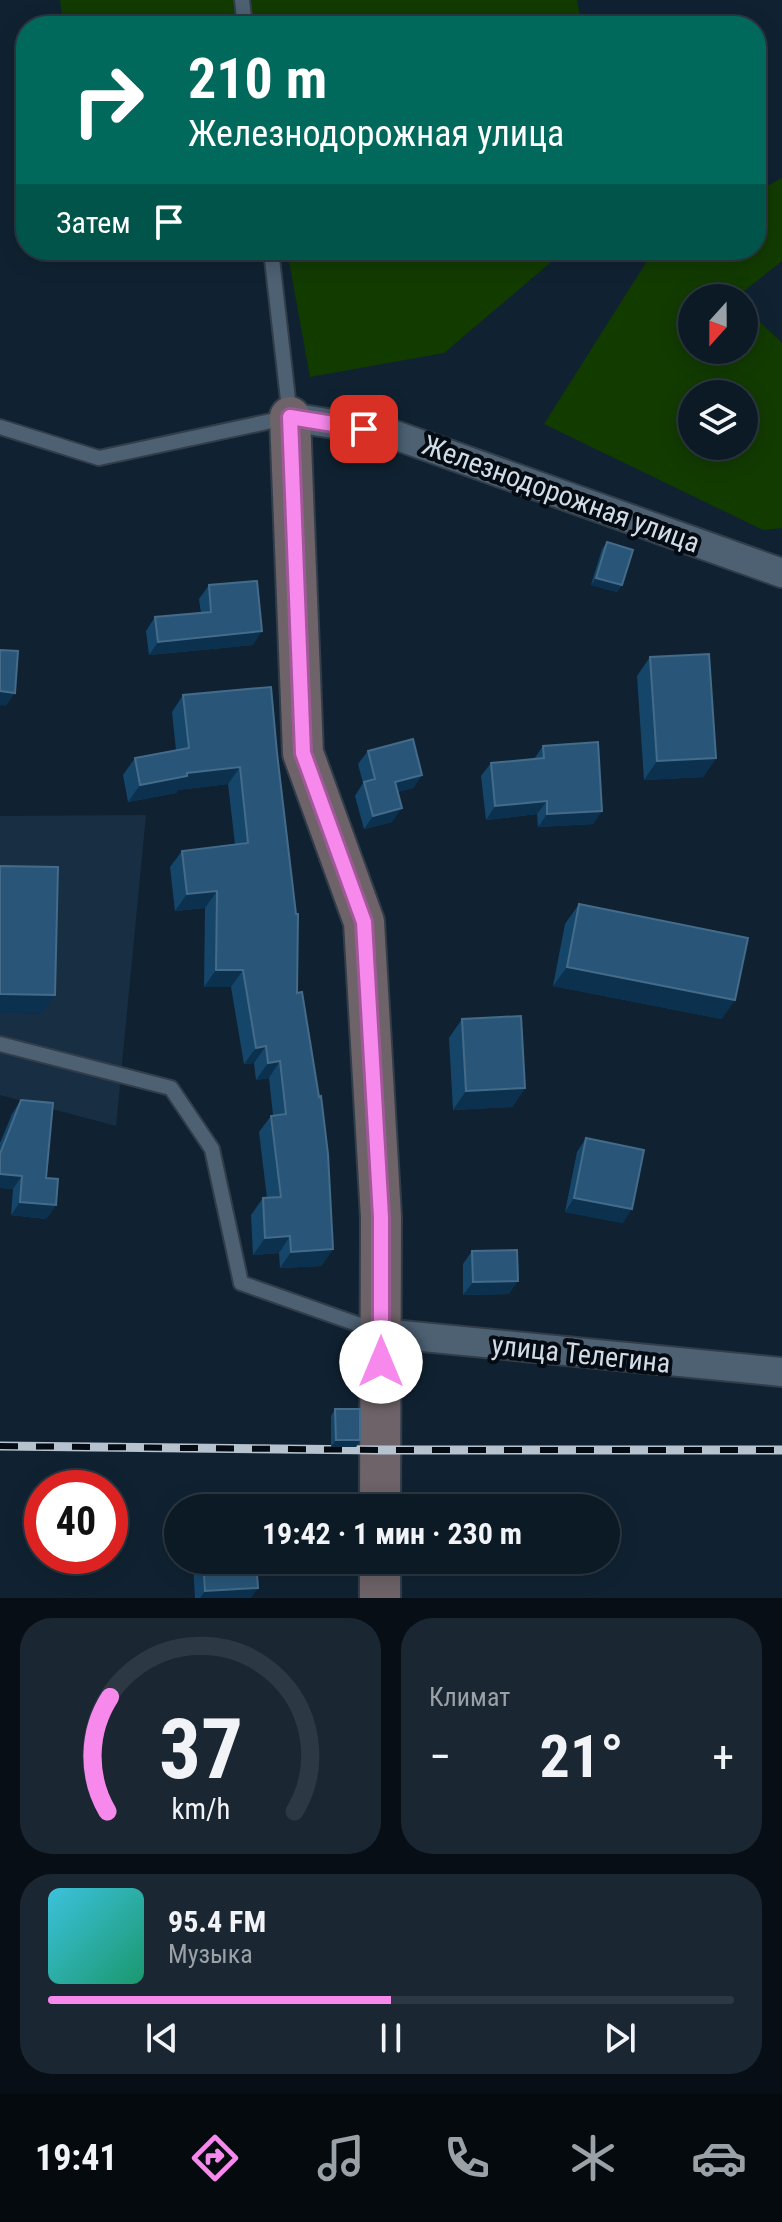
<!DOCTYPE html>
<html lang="ru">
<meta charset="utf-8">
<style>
:root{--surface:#0c1a26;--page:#1a2732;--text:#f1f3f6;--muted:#9aa1a7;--line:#2c3843;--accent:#f788ec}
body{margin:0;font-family:"Roboto Condensed",sans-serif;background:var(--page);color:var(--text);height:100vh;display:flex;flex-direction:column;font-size:30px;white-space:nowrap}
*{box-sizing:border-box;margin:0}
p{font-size:26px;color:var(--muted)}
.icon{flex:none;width:44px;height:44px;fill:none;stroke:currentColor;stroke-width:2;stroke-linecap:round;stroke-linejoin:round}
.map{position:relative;height:1598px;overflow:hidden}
.side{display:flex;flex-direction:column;gap:20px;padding:20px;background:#070e15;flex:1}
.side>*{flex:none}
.top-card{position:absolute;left:16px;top:16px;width:750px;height:244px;border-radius:32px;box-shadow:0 4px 20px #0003,0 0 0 2px var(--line);background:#00695c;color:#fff;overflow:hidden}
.needle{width:52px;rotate:201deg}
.fabs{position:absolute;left:678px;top:284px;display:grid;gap:16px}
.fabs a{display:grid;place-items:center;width:80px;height:80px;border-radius:50%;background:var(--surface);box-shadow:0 4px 20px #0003,0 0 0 2px var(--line);font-size:40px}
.speed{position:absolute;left:24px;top:1470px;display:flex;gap:16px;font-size:40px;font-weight:700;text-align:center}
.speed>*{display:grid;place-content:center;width:104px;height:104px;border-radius:50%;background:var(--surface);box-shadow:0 4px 20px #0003,0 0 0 2px var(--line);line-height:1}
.speed .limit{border:12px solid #d22;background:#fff;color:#111}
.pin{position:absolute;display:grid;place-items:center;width:68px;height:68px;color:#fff;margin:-34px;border-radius:16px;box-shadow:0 4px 12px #0006}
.me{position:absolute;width:88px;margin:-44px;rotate:0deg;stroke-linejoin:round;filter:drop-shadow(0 0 6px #0008)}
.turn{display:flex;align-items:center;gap:28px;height:168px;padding:0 40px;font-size:36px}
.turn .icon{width:104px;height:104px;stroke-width:2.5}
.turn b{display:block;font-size:56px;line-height:68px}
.then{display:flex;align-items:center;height:76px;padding:0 40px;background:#0003;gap:16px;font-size:30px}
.big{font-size:60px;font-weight:700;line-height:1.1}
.side .tile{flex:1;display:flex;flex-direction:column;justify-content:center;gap:12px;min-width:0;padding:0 28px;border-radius:32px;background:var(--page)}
.side .dial{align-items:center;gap:0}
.dial svg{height:208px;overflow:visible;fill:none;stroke:var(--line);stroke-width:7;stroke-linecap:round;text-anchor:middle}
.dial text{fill:var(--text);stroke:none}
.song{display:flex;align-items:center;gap:24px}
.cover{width:96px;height:96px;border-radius:12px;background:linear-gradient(135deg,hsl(190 70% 55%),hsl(160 70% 35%))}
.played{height:8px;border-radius:4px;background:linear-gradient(90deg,var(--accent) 50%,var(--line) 50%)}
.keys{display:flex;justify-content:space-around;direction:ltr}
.heat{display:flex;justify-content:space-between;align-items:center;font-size:44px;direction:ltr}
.side .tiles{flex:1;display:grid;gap:20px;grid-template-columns:1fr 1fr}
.tile:last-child{grid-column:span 2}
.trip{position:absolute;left:164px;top:1494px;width:456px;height:80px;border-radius:40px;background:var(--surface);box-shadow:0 4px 20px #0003,0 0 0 2px var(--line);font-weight:700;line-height:80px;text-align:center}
.tab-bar{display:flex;height:128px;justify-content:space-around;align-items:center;background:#050a0f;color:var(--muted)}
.tab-bar .icon{width:56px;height:56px}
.tab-bar .selected{color:var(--accent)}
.tab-bar b{font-size:36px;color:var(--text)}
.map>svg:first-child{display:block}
.built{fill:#182e43}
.green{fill:#123b00;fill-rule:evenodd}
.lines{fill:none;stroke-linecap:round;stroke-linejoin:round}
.lane-casing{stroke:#323d4a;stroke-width:18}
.street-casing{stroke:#323d4a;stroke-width:32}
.secondary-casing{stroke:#323d4a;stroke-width:44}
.lane{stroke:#4d6173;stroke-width:14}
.street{stroke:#4d6173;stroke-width:28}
.secondary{stroke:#6d6368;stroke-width:40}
.rail-casing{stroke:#b6c2cd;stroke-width:9}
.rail{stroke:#050b12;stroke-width:6;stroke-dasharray:18;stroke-linecap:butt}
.wall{fill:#15466a}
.shaded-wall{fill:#0b314e}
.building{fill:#295678;stroke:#446b89;stroke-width:2}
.route-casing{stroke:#a15899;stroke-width:20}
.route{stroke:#f788ec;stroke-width:14}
.labels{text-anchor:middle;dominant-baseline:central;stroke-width:8;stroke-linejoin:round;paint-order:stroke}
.street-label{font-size:28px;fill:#d1dce7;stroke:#050b12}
</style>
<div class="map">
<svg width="782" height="1598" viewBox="0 0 782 1598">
<rect width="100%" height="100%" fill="#102232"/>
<path class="built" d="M146,815L116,1126L0,1095V816Z"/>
<path class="green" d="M60,0H577L582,26H63Z
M782,178V261L735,298H692V350H744V307L782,343V528L763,530L544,424L654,250H756V192ZM692,394H744V446H692Z
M287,250H558L557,257L444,353L310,377Z"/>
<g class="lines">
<g class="lane-casing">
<path id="lane" d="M242,0L245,26
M0,427L99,458L290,417L271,250
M0,1044L171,1088L212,1149L241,1283L377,1331"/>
</g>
<g class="street-casing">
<path id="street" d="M290,417L389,433L782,573
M381,1333L782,1372"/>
</g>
<g class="secondary-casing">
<path id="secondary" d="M290,417L303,753L364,922L381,1217L380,1508
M380,1598V1560"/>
</g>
<use href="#lane" class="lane"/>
<use href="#street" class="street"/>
<use href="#secondary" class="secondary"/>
<g class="rail-casing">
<path id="rail" d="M0,1446L380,1450H782"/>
</g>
<use href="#rail" class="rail"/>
</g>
<path class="wall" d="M607,542L622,585L617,592L591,585L602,549Z
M209,585L253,645L149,655L146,631L155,617L201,613L199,599Z
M650,657L716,758L703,777L644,780L637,676Z
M271,687L297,993L333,1249L321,1266L280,1268L279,1253L253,1255L251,1215L263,1198H267L259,1132L271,1116L273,1115L269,1078L256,1080L254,1063L244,1064L231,987H204L205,908L175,911L170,867L182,851L235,844L228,784L178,790L176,793L128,802L123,775L135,758L176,750L172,712L183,695Z
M543,746L602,811L593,824L538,827L537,814L486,820L481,776L491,763L534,759Z
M368,751L422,775L413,788L398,792L392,822L364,829L355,796L363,783L358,764Z
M579,904L722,1019L553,986L565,924Z
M462,1019L525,1088L512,1107L453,1110L449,1038Z
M21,1100L56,1205L46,1219L11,1215L13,1189L0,1188V1143L12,1114Z
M586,1138L623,1223L565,1212L577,1152Z
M472,1251L509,1294L463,1295V1264Z
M335,1409L360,1440L356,1447H331V1416Z
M197,1560H256L251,1598H195L193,1565Z"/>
<path class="shaded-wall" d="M596,578L622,585L617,592L591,585Z
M262,631L253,645L149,655L158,642Z
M0,691L15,693L6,706L0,705Z
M716,758L703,777L644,780L657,761Z
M240,767L228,784L178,790L176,793L128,802L140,785L187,773Z
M422,775L413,788L386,795L395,782Z
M547,801L537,814L486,820L495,806Z
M402,808L392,822L364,829L373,816Z
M602,811L593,824L538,827L547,814Z
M217,891L205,908L175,911L187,894Z
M567,967L735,1000L722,1019L553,986Z
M216,970H243L231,987H204Z
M0,994L55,995L41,1014L0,1013Z
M266,1046L254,1063L244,1064L256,1048Z
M280,1061L269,1078L256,1080L268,1063Z
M525,1088L512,1107L453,1110L466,1091Z
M0,1174L22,1176L13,1189L0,1188Z
M574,1198L632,1209L623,1223L565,1212Z
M20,1202L56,1205L46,1219L11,1215Z
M290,1236L279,1253L253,1255L265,1238Z
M333,1249L321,1266L280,1268L291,1252Z
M518,1281L509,1294L463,1295L473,1282Z
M336,1440H360L356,1447H331Z
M258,1588L251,1598H200L205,1591Z"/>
<path class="building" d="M607,542L633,550L622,585L596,578Z
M257,581L262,631L158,642L155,617L211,612L209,585Z
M0,650L18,651L15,693L0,691Z
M709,654L716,758L657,761L650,657Z
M271,687L277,753L296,914H298L297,993L302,992L319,1097L321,1096L328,1154L333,1249L291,1252L290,1236L265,1238L263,1198L281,1197L271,1116L286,1114L280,1061L268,1063L266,1046L256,1048L243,970H216L217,891L187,894L182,851L248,843L240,767L187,773V776L140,785L135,758L189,748L183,695Z
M413,739L422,775L395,782L402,808L373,816L364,782L375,779L368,751Z
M598,742L602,811L547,814V801L495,806L491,763L544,758L543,746Z
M0,866L58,867L55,995L0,994Z
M579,904L748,938L735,1000L567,967Z
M521,1016L525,1088L466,1091L462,1019Z
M21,1100L53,1103L46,1178L58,1179L56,1205L20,1202L22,1176L0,1174V1154Z
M586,1138L644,1150L632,1209L574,1198Z
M517,1250L518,1281L473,1282L472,1251Z
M335,1409H360V1440H336Z
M203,1560H256L258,1588L205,1591Z"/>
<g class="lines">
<g class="route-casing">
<path id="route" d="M364,429L290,417L303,753L364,922L381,1217V1362"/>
</g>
<use href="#route" class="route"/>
</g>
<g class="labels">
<g class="street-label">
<text transform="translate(561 494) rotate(20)">Железнодорожная улица</text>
<text transform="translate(581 1354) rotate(6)">улица Телегина</text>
</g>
</g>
</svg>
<div class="fabs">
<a><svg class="needle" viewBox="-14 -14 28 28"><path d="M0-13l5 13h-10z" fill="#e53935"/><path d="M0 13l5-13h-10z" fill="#9aa1a7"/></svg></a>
<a><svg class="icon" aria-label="layers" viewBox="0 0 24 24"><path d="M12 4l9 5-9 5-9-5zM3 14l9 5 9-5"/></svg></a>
</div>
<div class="speed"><div class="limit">40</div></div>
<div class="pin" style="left:364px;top:429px;background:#d93025"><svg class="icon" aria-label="arrive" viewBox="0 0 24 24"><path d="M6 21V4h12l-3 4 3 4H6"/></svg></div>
<svg class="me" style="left:381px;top:1362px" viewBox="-20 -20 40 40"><circle r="19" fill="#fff"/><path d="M0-13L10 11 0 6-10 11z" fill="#f788ec"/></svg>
<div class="trip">19:42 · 1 мин · 230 m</div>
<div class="top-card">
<div class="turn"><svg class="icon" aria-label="right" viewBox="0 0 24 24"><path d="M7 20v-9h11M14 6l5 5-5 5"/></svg><div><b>210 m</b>Железнодорожная улица</div></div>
<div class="then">Затем<svg class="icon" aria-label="arrive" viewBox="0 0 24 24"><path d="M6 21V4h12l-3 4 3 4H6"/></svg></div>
</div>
</div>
<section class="side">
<div class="tiles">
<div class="tile dial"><svg viewBox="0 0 100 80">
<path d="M14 69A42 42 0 1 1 86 69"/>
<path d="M14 69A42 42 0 0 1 15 25" stroke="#f788ec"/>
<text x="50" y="56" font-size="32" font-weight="700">37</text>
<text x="50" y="72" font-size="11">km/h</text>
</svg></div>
<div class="tile"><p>Климат</p>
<div class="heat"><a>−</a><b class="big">21°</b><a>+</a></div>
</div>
<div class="tile">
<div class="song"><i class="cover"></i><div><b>95.4 FM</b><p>Музыка</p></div></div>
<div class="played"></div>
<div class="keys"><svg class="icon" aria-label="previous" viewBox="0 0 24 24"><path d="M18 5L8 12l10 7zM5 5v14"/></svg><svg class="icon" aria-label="pause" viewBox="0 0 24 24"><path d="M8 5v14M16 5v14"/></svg><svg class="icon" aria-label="next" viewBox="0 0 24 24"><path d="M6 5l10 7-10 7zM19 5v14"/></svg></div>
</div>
</div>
</section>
<nav class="tab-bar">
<b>19:41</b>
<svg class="icon selected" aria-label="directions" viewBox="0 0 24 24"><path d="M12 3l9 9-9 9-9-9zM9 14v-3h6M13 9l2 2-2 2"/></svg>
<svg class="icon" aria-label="music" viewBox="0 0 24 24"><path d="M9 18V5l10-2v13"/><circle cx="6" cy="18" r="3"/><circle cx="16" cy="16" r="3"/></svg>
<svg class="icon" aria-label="phone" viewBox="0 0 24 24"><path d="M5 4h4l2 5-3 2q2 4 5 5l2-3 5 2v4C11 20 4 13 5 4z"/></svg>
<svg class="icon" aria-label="climate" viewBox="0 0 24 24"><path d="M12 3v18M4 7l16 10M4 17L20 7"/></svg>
<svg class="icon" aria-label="car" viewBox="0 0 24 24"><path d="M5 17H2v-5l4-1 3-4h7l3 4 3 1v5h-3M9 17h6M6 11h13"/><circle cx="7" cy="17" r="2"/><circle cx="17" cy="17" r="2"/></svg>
</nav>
